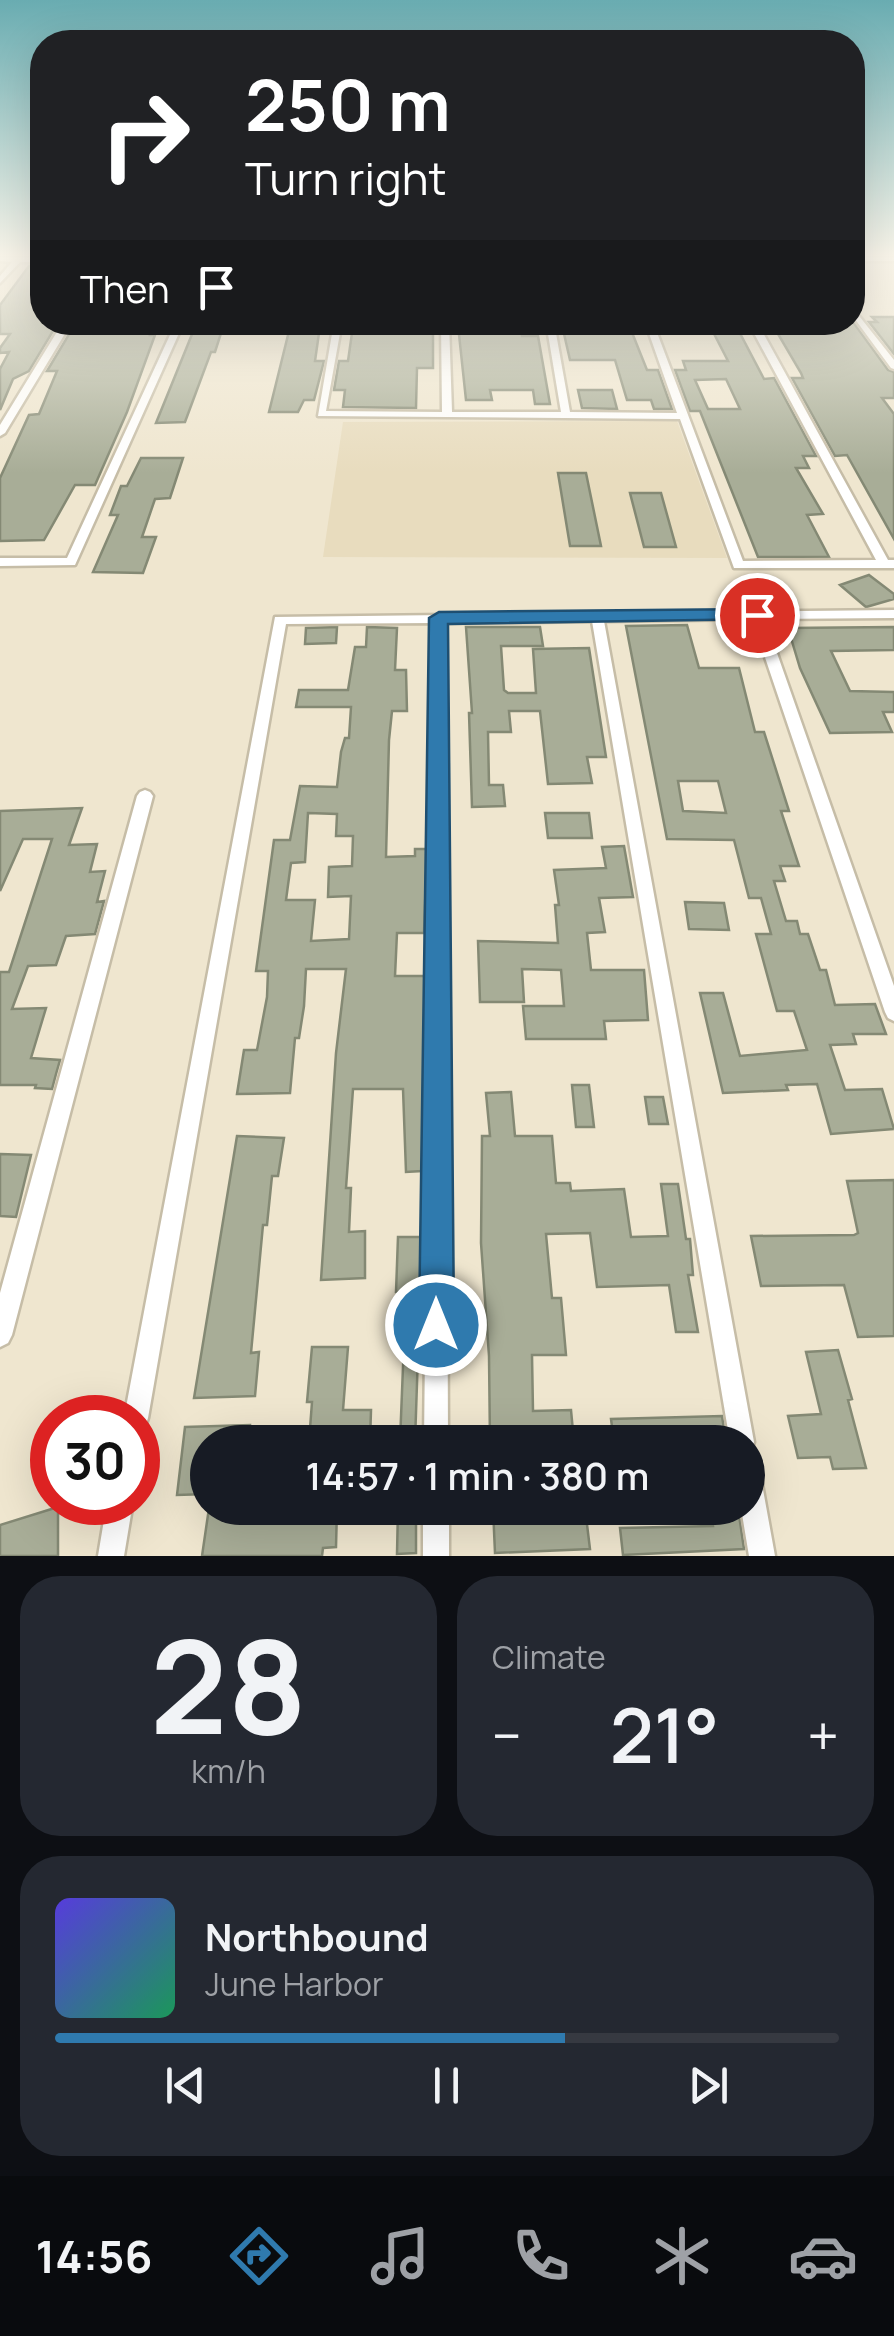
<!DOCTYPE html>
<meta charset="utf-8">
<style>
:root{--surface:#171b24;--page:#242831;--text:#f1f3f6;--muted:#9ea1a6;--line:#363941;--accent:#2f7aae}
body{margin:0;font-family:Manrope,sans-serif;background:var(--page);color:var(--text);height:100vh;display:flex;flex-direction:column;font-size:38px;white-space:nowrap}
*{box-sizing:border-box;margin:0}
p{font-size:32px;color:var(--muted)}
.icon{flex:none;width:55px;height:55px;fill:none;stroke:currentColor;stroke-width:2;stroke-linecap:round;stroke-linejoin:round}
.map{position:relative;height:1556px;overflow:hidden}
.sheet{display:flex;flex-direction:column;gap:20px;padding:20px;background:#0d0f14;flex:1}
.sheet>*{flex:none}
.top-card{position:absolute;left:30px;top:30px;width:835px;height:305px;border-radius:40px;box-shadow:0 10px 40px #0002;background:#202124;color:#fff;overflow:hidden}
.speed{position:absolute;left:30px;top:1395px;display:flex;gap:20px;font-size:50px;font-weight:700;text-align:center}
.speed>*{display:grid;place-content:center;width:130px;height:130px;border-radius:50%;background:var(--surface);box-shadow:0 10px 40px #0002;line-height:1}
.speed .limit{border:15px solid #d22;background:#fff;color:#111}
.pin{position:absolute;display:grid;place-items:center;width:85px;height:85px;color:#fff;margin:-42px;border:5px solid #fff;border-radius:50%;box-shadow:0 2px 10px #0007}
.me{position:absolute;width:110px;margin:-55px;rotate:0deg;stroke-linejoin:round;filter:drop-shadow(0 0 8px #0008)}
.turn{display:flex;align-items:center;gap:35px;height:210px;padding:0 50px;font-size:45px}
.turn .icon{width:130px;height:130px;stroke-width:2.5}
.turn b{display:block;font-size:70px;line-height:85px}
.then{display:flex;align-items:center;height:95px;padding:0 50px;background:#0003;gap:20px;font-size:38px}
.big{font-size:75px;font-weight:600;line-height:1.1}
.sheet .widget{flex:1;display:flex;flex-direction:column;justify-content:center;gap:15px;min-width:0;padding:0 35px;border-radius:40px;background:var(--page)}
.sheet .dial{align-items:center;gap:0}
.dial b{font-size:130px;line-height:1}
.song{display:flex;align-items:center;gap:30px}
.cover{width:120px;height:120px;border-radius:15px;background:linear-gradient(135deg,hsl(250 70% 55%),hsl(150 70% 35%))}
.played{height:10px;border-radius:5px;background:linear-gradient(90deg,var(--accent) 65%,var(--line) 65%)}
.keys{display:flex;justify-content:space-around;direction:ltr}
.heat{display:flex;justify-content:space-between;align-items:center;font-size:55px;direction:ltr}
.sheet .tiles{flex:1;display:grid;gap:20px;grid-template-columns:1fr 1fr}
.widget:last-child{grid-column:span 2}
.trip{position:absolute;left:190px;top:1425px;width:575px;height:100px;border-radius:50px;background:var(--surface);box-shadow:0 10px 40px #0002;font-weight:600;line-height:100px;text-align:center}
.tab-bar{display:flex;height:160px;justify-content:space-around;align-items:center;background:#090b0e;color:var(--muted)}
.tab-bar .icon{width:70px;height:70px}
.tab-bar .current{color:var(--accent)}
.tab-bar b{font-size:45px;color:var(--text)}
.map>svg:first-child{display:block}
.built{fill:#e8dcbe}
.building{fill:#a8ad97;stroke:#848974;stroke-width:2.5;fill-rule:evenodd}
.lines{fill:none;stroke-linecap:round;stroke-linejoin:round}
.street-casing{stroke:#c6bda7;stroke-width:5}
.street{fill:#fff;fill-rule:evenodd}
.route{fill:#2f7aae;stroke:#1f4f71;stroke-width:2.5}
</style>
<div class="map">
<svg width="894" height="1556" viewBox="0 0 894 1556">
<rect width="100%" height="100%" fill="#efe6cf"/>
<path class="built" d="M677,421L727,558L323,557L343,422Z"/>
<path class="building" d="M29,266H42V322L56,326L29,371L13,379L0,410V369L9,352L0,353V348L10,334H0V305Z
M872,317H894V354L869,322H877Z
M90,322L153,326L150,335H155L127,412L95,485H75L44,540L0,541V478L29,415L39,414L57,371H47L74,326H88Z
M197,322L223,327L215,352H211L185,422L156,423Z
M397,322L433,325V368H417L416,408L343,407L345,390H334L339,361H348L353,326H396Z
M520,322L522,336H538L550,404H535L533,390H490L492,400H466L458,325Z
M708,322H734L764,379L774,378L816,456H803L809,468H796L823,514L807,515L829,557H758L700,411H690L675,370H686L683,361H728ZM726,379L740,409H708L695,380Z
M771,322H853L888,370L894,372V398H882L894,414V539L847,455L835,456L792,378H803L801,373Z
M562,325H629L647,370H658L672,409H654L651,400H627L615,360H570Z
M320,326L315,361H324L314,400H304L298,412H269L290,327Z
M578,390H612L617,409L582,408Z
M141,458H183L170,498L155,499L142,537H156L143,573L93,572L118,515H110L121,486H127Z
M558,473H586L601,546H570Z
M630,493H661L676,547H644Z
M869,575L894,594V599L866,607L840,585Z
M687,625L699,668H739L755,732H764L789,811H781L799,866H780L785,881H774L786,921H797L800,934H808L820,970H826L835,1005L875,1004L886,1034H853L856,1044L830,1045L845,1090L882,1089L894,1129L831,1134L817,1084L786,1085L788,1090L723,1093L700,993H723L740,1056L807,1050L794,1011H777L756,934H771L761,898H749L734,840L667,839L626,626ZM678,781H718L726,813L683,811Z
M337,627L336,643L305,644L306,628Z
M367,627L397,628L395,670H406L407,711H392L389,740L386,857L415,856V849H427L424,933H397L395,976H425L422,1171L406,1172L403,1089H353L346,1188H351L349,1232L365,1231V1278L321,1280L336,1053L346,969H306L304,1006L299,1038H295L290,1093L237,1094L244,1050H257L267,997L268,971H256L274,840H290L300,786L337,787L341,752L345,738H349L351,707H296L299,690H348L355,647H366ZM308,813L337,814L336,836H353L352,866L329,867L328,897L351,896L349,939L311,941L315,900H286L291,863L305,862Z
M466,627H540L543,646H501L504,690L508,693H536L533,649L589,648L606,757H587L592,783L548,784L540,711H509L511,732H488L489,785H503L505,806L472,807L469,713H472Z
M894,627V650L831,651L850,691L894,692V712H883L892,732L830,733L800,668L788,628Z
M82,808L69,845L97,844L90,872L105,871L97,902L104,901L95,934L66,936L56,965L28,966L12,1009L46,1008L31,1058L60,1060L56,1074L52,1089L35,1088L36,1085H0V972H9L52,839H23L0,891V811Z
M545,813H589L592,838H548Z
M624,846L633,897L599,898L605,932L587,933L591,970H644L648,1020L604,1021L606,1039H526L523,1006H564L561,970L522,969L524,1002H480L478,941L558,943L555,905H559L554,870L606,868L602,847Z
M685,902L724,903L729,930L689,929Z
M572,1085H589L594,1127H576Z
M511,1092L515,1136H552L556,1183H570L571,1191L624,1189L631,1237L668,1236L661,1184H678L686,1239H690L693,1275H688L698,1332H676L669,1285L597,1287L590,1233L546,1234L552,1298H561L566,1355H532L533,1411L571,1410L574,1442H490L489,1356L481,1243L482,1136H490L486,1093Z
M645,1097H663L668,1124H649Z
M237,1136L284,1138L278,1176H272L267,1225H263L251,1353L259,1352L255,1396L194,1398Z
M0,1154L31,1155L16,1217L0,1216Z
M894,1180V1336L858,1337L844,1285L761,1286L751,1236L854,1235L858,1233L847,1181Z
M398,1237H422L415,1442H400L406,1292H396Z
M312,1347H348L343,1410H371L370,1442H309L312,1402H307Z
M838,1350L852,1399L848,1400L866,1468L833,1469L830,1457L798,1458L788,1416L821,1414L806,1352Z
M722,1416L726,1442H614L611,1419Z
M250,1425L249,1442H208V1494L177,1495L185,1427Z
M58,1507V1556H0V1525Z
M209,1508H337L336,1547L323,1548L322,1556H202Z
M398,1508H416V1553L397,1554Z
M493,1508H585L590,1549L495,1553Z
M710,1508H738L744,1549L623,1555L620,1528L713,1526Z"/>
<g class="lines">
<g class="street-casing">
<path id="street" d="M0,257L42,258V262H20L0,283V276L12,262L0,261Z
M852,257H894V261H852Z
M852,307L894,360V369L891,368L852,315Z
M63,322H72L5,433L0,436V425Z
M176,322H184L75,565L0,566V558H67Z
M334,322H342L326,411L442,412L441,322H449L452,412H561L546,322H554L570,412L677,413L645,322H653L743,561L876,560L748,322H757L888,560H894V568H734L680,419L318,416Z
M894,610V618L765,619L894,986V1021L888,1018L885,1012L752,619L604,621L754,1442L751,1451L748,1452V1442H730L592,621L445,623L448,1442H424L433,623L286,624L148,1418L145,1427L138,1429V1418H124L275,617Z
M145,790L150,792L153,796L12,1335L8,1343L0,1347V1293L137,796L140,792Z
M748,1461L757,1464L760,1473L775,1556H749L741,1508H748Z
M107,1502H133L124,1556H98Z
M423,1508H449V1556H423Z"/>
</g>
<use href="#street" class="street"/>
</g>
<linearGradient id="sky" x2="0" y2="1"><stop stop-color="#69acb1"/><stop offset="0.54" stop-color="#f8f4e9"/><stop offset="1" stop-color="#f8f4e9" stop-opacity="0"/></linearGradient>
<rect width="894" height="473" fill="url(#sky)"/>
<path class="route" d="M757,609L767,615L764,619L448,624L454,1325L449,1337L436,1342L424,1337L419,1325L429,618L439,612Z"/>
</svg>
<div class="speed"><div class="limit">30</div></div>
<div class="pin" style="left:757px;top:615px;background:#d93025"><svg class="icon" aria-label="arrive" viewBox="0 0 24 24"><path d="M6 21V4h12l-3 4 3 4H6"/></svg></div>
<svg class="me" style="left:436px;top:1325px" viewBox="-20 -20 40 40"><circle r="17" fill="#2f7aae" stroke="#fff" stroke-width="3"/><path d="M0-11L8 9 0 5-8 9z" fill="#fff"/></svg>
<div class="trip">14:57 · 1 min · 380 m</div>
<div class="top-card">
<div class="turn"><svg class="icon" aria-label="right" viewBox="0 0 24 24"><path d="M7 20v-9h11M14 6l5 5-5 5"/></svg><div><b>250 m</b>Turn right</div></div>
<div class="then">Then<svg class="icon" aria-label="arrive" viewBox="0 0 24 24"><path d="M6 21V4h12l-3 4 3 4H6"/></svg></div>
</div>
</div>
<section class="sheet">
<div class="tiles">
<div class="widget dial"><b>28</b><p>km/h</p></div>
<div class="widget"><p>Climate</p>
<div class="heat"><a>−</a><b class="big">21°</b><a>+</a></div>
</div>
<div class="widget">
<div class="song"><i class="cover"></i><div><b>Northbound</b><p>June Harbor</p></div></div>
<div class="played"></div>
<div class="keys"><svg class="icon" aria-label="previous" viewBox="0 0 24 24"><path d="M18 5L8 12l10 7zM5 5v14"/></svg><svg class="icon" aria-label="pause" viewBox="0 0 24 24"><path d="M8 5v14M16 5v14"/></svg><svg class="icon" aria-label="next" viewBox="0 0 24 24"><path d="M6 5l10 7-10 7zM19 5v14"/></svg></div>
</div>
</div>
</section>
<nav class="tab-bar">
<b>14:56</b>
<svg class="icon current" aria-label="directions" viewBox="0 0 24 24"><path d="M12 3l9 9-9 9-9-9zM9 14v-3h6M13 9l2 2-2 2"/></svg>
<svg class="icon" aria-label="music" viewBox="0 0 24 24"><path d="M9 18V5l10-2v13"/><circle cx="6" cy="18" r="3"/><circle cx="16" cy="16" r="3"/></svg>
<svg class="icon" aria-label="phone" viewBox="0 0 24 24"><path d="M5 4h4l2 5-3 2q2 4 5 5l2-3 5 2v4C11 20 4 13 5 4z"/></svg>
<svg class="icon" aria-label="climate" viewBox="0 0 24 24"><path d="M12 3v18M4 7l16 10M4 17L20 7"/></svg>
<svg class="icon" aria-label="car" viewBox="0 0 24 24"><path d="M5 17H2v-5l4-1 3-4h7l3 4 3 1v5h-3M9 17h6M6 11h13"/><circle cx="7" cy="17" r="2"/><circle cx="17" cy="17" r="2"/></svg>
</nav>
